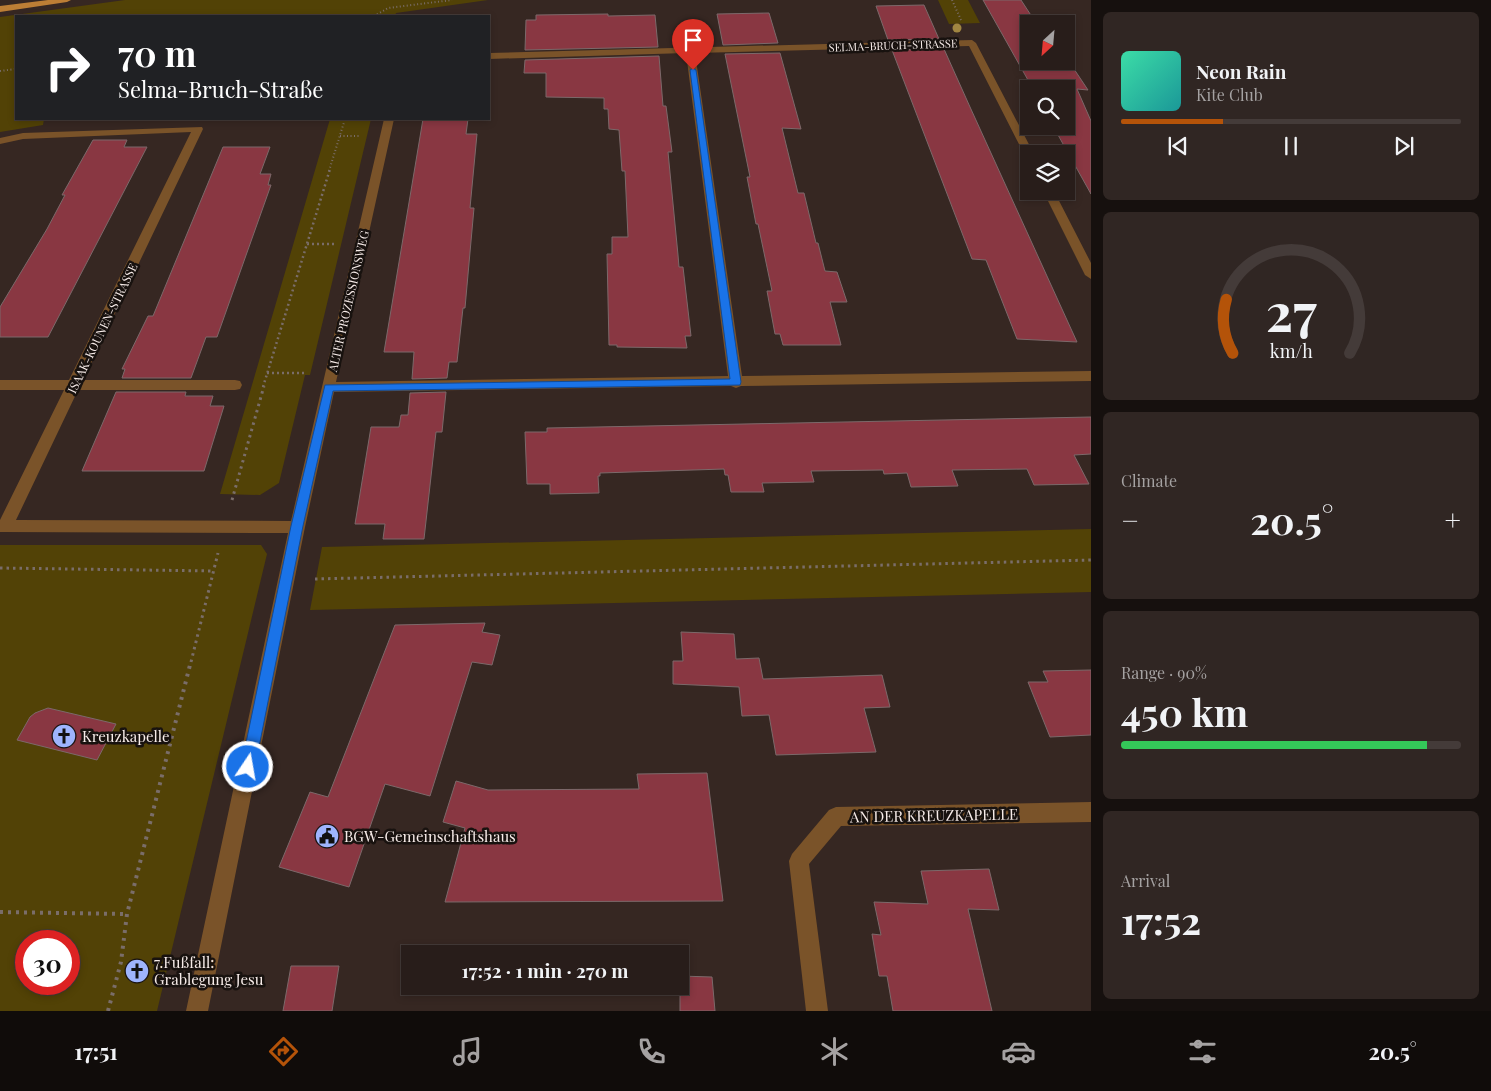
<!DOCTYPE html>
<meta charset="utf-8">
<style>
:root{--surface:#281d1a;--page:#302623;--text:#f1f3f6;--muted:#a5a2a2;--line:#443b39;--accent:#b45309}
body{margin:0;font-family:"Playfair Display",serif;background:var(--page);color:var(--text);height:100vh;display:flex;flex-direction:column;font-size:19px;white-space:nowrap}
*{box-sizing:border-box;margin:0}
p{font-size:16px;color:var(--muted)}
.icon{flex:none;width:28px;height:28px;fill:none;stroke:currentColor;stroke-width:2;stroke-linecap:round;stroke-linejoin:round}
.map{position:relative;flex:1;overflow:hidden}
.sheet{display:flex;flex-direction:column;gap:12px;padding:12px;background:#16100e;width:400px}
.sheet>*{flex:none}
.guide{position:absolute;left:15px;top:15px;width:475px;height:105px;border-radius:0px;box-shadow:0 2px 8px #0003,0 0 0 1px var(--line);background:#202124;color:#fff;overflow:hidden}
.needle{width:32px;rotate:206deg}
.fabs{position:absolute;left:1020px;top:15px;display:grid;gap:10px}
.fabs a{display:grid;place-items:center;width:55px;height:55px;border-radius:0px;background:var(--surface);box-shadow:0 2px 8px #0003,0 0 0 1px var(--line);font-size:25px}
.speed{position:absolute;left:15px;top:930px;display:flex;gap:10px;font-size:25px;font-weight:700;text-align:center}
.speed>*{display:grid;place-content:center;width:65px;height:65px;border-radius:50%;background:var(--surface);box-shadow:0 2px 8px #0003,0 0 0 1px var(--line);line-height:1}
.speed .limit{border:8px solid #d22;background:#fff;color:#111}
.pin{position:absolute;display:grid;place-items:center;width:42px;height:42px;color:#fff;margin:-51px -21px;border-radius:50% 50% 50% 0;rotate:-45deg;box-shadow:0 0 5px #0007}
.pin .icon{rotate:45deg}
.me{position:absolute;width:55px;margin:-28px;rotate:12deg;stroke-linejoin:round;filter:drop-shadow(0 0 4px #0008)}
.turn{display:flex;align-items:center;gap:18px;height:105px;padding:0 20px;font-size:22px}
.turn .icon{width:65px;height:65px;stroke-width:2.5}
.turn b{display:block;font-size:35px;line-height:42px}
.big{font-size:38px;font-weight:700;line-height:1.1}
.sheet .tile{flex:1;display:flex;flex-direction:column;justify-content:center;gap:8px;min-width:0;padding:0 18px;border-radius:8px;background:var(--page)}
.sheet .dial{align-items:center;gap:0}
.dial svg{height:130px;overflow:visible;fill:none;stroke:var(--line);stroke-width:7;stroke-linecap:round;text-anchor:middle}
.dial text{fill:var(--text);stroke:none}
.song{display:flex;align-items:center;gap:15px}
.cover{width:60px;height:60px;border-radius:8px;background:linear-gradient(135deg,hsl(160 70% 55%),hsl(180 70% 35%))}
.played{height:5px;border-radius:2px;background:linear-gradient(90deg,var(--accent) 30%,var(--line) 30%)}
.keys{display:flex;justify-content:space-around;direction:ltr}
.heat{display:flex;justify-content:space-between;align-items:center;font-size:28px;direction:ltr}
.charge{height:8px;border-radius:4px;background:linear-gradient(90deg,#34c759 90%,var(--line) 0)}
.trip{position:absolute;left:401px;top:945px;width:288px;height:50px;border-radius:0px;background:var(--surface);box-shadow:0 2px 8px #0003,0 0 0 1px var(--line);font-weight:700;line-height:50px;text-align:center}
.menu{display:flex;height:80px;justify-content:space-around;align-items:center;background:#100c0a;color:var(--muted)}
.menu .icon{width:35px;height:35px}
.menu .active{color:var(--accent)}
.menu b{font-size:22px;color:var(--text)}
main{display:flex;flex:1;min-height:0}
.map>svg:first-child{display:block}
.green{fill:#524206;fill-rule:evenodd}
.building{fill:#893742;stroke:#7c696a}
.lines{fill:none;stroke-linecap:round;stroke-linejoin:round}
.path-far3{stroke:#7a6d69;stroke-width:2;stroke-dasharray:1 2.5;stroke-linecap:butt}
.path-far2{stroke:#7a6d69;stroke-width:2.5;stroke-dasharray:2 3;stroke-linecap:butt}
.path-far1{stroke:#7a6d69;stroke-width:3;stroke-dasharray:2.5 4;stroke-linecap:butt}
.path{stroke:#7a6d69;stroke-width:4;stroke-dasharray:3 5;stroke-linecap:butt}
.minor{fill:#7a5329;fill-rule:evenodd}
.major{fill:#bd7e35;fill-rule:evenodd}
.tree{fill:#a18641}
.route{fill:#1a73e8;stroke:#114b97}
.labels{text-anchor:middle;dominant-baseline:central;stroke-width:5;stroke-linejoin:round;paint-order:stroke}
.far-street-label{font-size:11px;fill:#f7ece9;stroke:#18120f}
.street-label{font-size:12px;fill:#f7ece9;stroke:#18120f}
.near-poi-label{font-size:15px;fill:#f7ece9;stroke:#18120f;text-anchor:start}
.near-street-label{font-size:15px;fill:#f7ece9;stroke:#18120f}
</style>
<main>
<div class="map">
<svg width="1091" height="1011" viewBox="0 0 1091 1011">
<rect width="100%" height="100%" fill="#362722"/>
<path class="green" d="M125,0H488L396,13L395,16H16V119H44L43,125L0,132V17Z
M938,0H968L980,23L949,24Z
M330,119H371L310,375H305L279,483L260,495L220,494Z
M1091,529V592L310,610L322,547Z
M0,545H261L267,554L157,1011H0ZM26,941H69V984H26Z"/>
<path class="building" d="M983,0H1021L1036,23L1045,24H1029V61H1066V57L1088,90L1077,89L1091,121V194L1053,126H1066V89H1033Z
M924,5L939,39L888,40L876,6Z
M769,13L778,43L723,45L717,14Z
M608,14V16L655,15L658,47L525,50L526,20H536V15Z
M944,49L970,107L1077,342L1017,339L986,260L972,259L892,50Z
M780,53L801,129L782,128L798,193H804L816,243H818L825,271L837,272L847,302H830L841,345H783L780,334H775L767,291H772L758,224H756L747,177H750L725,54Z
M659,56L663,106H666L672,152H668L678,255L679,267H683L691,336H685L687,348L617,347V345H609L607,254H612V237H628L625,171H622L619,130L609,129L608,109H604V98L546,97V73H524L525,60Z
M423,119H468L466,134H477L470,208H474L465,308H463L457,362H449L447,378L412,379L414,352H384Z
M93,140H127L124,147H147L48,337H0V307L47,229L65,195H62Z
M223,147H270L260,174H271L268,185H271L217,337H206L191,378H122L125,369H122L148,316H153Z
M116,392H186L185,396H213L210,406H224L204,471H82Z
M446,392L442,432H436L424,539H383L385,524H355L371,427H399L401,415H408L410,393Z
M1091,417V454L1074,455L1089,484L1034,485L1027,469L952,470L958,486L911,487L907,473L884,474L883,470L811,471L814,482L762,483L764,492H731L728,475H725L724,469L600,473V476H598L599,493L550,494V484H527L525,432H547V428Z
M485,623L482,632L500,635L492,665L472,662L430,796L385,784L349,887L279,867L310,792L328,797L395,625Z
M681,632L734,634L736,659L759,658L763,679L882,675L890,707L864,708L876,752L776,755L769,715L742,716L739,687L673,684V661H683Z
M1091,670V735L1050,737L1028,682H1048L1043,671Z
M48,708L116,724L97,760L17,740L30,717L35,713Z
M707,773L723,901L445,902L465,828L443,822L456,781L488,790L639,789L637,774Z
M989,869L999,910L968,909L992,1011H893L887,976H879L872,934L881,935L874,902L928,904L921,871Z
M291,966H339L332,1011H283Z
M680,976L712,977L715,1011H680Z"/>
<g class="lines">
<path class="path-far3" d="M952,0L961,20
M374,16L388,8L452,0
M0,71L16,69
M340,136H359
M329,171L345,119"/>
<path class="path-far2" d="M307,244H334
M267,373H304
M263,387L330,169"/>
<path class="path-far1" d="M232,500L264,386
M0,568L214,571
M315,579L1091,560
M191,662L218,553"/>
<path class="path" d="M0,912L127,914
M108,1011L121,962L127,914L191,661"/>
<path class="minor" d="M972,40L976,43L1034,154H1029V157L1024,154L969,46L695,53L742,376L1091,371V381L741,386L736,388L731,386L334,392L305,527L208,1011H186L288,533L0,532V520L64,390H0V380H69L191,132L23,139L0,144V138L23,133L202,127L203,129L83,380H235L240,381L242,385L240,389L235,390H78L16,520L291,521L384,119H394L336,382L728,376L686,53L489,59V53Z
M1043,191H1054L1091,263V279L1085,275Z
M1091,802V822L841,826L809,864L828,1011H806L789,861L792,854L829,810L836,807Z"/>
<path class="major" d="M48,0H71L67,2L0,12V6Z"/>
</g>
<circle class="tree" cx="957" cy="28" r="4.5"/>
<path class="route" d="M693,68L696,70L741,382L740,385L333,391L303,526L255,767L253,772L248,774L243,772L241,767L291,526L325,385L730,379L690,70Z"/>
<defs>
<g id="church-disc" transform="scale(1.25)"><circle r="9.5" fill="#9eb4fd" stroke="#18120f"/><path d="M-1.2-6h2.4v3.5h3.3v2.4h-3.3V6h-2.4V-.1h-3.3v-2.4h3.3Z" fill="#111"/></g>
<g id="civic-disc" transform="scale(1.25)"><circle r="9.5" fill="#9eb4fd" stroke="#18120f"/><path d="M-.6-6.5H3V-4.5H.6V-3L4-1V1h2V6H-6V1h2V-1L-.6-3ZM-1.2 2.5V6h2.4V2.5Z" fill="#111"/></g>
</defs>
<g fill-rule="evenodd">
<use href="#church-disc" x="64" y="736"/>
<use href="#civic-disc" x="327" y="836"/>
<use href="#church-disc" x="137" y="971"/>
</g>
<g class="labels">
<g class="far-street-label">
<text transform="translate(893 45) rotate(-2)">SELMA-BRUCH-STRASSE</text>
</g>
<g class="street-label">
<text transform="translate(348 301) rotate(-77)">ALTER PROZESSIONSWEG</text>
<text transform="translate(102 328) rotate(-64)">ISAAK-KOUNEN-STRASSE</text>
</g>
<g class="near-poi-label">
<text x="82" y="736">Kreuzkapelle</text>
<text x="344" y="836">BGW-Gemeinschaftshaus</text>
<text x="154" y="962">7.Fußfall:<tspan x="154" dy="17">Grablegung Jesu</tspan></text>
</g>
<g class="near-street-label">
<text transform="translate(934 815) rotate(-1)">AN DER KREUZKAPELLE</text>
</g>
</g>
</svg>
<div class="fabs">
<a><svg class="needle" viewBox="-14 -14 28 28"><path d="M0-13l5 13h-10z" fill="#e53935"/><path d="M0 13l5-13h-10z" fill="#a5a2a2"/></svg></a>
<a><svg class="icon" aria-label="search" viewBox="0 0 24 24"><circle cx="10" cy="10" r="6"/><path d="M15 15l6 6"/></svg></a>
<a><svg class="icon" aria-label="layers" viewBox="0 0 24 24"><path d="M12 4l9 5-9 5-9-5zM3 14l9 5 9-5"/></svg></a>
</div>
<div class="speed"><div class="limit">30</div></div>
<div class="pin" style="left:693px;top:70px;background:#d93025"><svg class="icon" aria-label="arrive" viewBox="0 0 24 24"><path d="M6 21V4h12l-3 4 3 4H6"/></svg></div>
<svg class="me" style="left:248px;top:767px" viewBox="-20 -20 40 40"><circle r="17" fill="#1a73e8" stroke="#fff" stroke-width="3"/><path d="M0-11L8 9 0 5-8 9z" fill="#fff"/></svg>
<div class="trip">17:52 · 1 min · 270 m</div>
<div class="guide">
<div class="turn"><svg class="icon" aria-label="right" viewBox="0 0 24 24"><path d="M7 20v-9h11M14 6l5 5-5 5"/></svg><div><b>70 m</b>Selma-Bruch-Straße</div></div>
</div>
</div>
<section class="sheet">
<div class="tile">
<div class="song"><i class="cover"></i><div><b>Neon Rain</b><p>Kite Club</p></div></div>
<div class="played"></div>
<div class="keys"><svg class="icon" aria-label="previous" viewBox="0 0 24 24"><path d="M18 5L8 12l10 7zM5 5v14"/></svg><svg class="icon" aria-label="pause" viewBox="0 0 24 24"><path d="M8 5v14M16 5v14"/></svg><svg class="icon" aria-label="next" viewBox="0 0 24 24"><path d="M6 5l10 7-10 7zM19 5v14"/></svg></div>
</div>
<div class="tile dial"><svg viewBox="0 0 100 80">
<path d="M14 69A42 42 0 1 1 86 69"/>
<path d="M14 69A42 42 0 0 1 10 36" stroke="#b45309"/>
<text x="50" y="56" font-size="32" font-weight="700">27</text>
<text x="50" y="72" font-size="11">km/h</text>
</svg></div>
<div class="tile"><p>Climate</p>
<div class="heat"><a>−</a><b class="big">20.5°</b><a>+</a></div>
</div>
<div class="tile"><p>Range · 90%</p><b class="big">450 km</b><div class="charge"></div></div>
<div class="tile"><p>Arrival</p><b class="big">17:52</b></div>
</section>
</main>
<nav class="menu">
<b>17:51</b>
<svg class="icon active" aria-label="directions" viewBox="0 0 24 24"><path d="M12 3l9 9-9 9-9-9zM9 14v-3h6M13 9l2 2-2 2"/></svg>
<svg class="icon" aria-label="music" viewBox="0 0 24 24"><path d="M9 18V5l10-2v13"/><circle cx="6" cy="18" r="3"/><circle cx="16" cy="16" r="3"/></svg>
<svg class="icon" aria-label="phone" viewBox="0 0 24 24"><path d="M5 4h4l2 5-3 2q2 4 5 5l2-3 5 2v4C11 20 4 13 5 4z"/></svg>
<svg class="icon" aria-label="climate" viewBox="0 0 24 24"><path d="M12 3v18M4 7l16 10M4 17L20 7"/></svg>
<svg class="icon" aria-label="car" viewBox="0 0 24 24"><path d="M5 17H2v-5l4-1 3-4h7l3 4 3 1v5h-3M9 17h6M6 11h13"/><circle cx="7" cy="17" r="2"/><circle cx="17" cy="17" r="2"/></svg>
<svg class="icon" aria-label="filters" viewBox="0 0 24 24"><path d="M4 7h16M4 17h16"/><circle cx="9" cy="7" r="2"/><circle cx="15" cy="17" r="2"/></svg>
<b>20.5°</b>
</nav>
